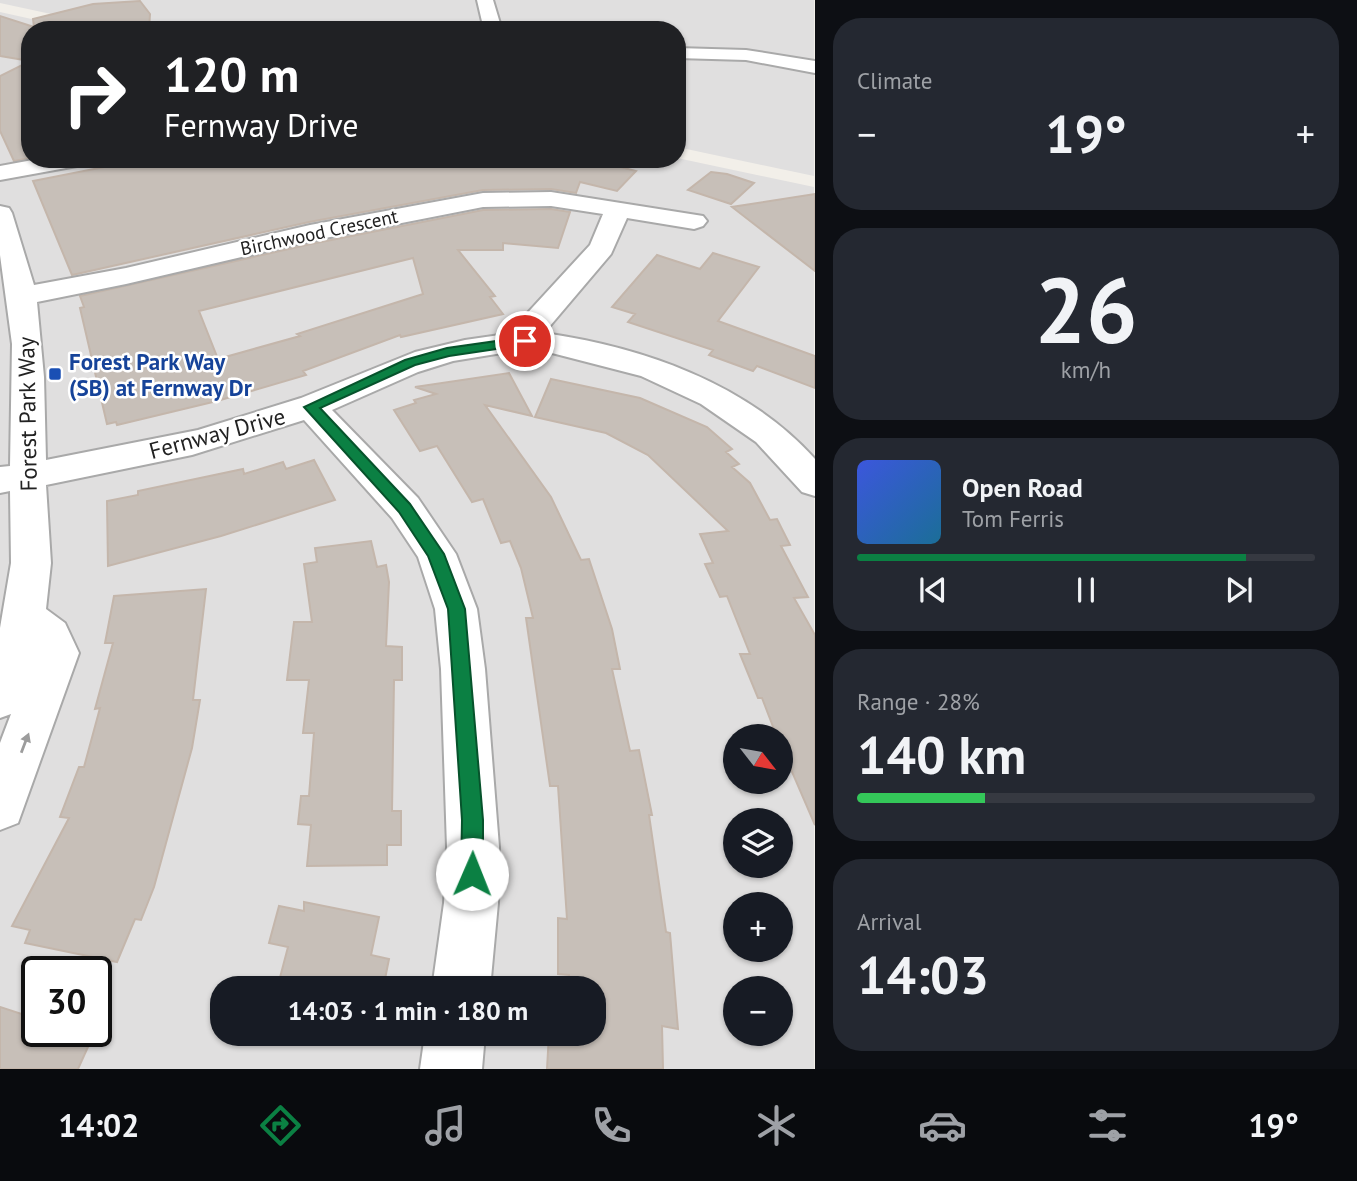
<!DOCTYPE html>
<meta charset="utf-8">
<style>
:root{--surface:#171b24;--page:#242831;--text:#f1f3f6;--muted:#9ea1a6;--line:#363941;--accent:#0b8043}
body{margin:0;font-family:"PT Sans",sans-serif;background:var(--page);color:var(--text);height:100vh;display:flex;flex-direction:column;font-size:26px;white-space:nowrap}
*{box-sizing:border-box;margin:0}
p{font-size:23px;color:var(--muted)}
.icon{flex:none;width:38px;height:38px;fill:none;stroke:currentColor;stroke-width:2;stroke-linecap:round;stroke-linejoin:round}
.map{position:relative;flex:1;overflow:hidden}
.sheet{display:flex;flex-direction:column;gap:18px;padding:18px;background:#0d0f14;width:542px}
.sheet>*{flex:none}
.top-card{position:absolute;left:21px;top:21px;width:665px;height:147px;border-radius:28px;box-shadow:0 2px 5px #0004;background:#202124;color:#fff;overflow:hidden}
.needle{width:46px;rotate:121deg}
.buttons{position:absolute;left:723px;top:724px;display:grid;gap:14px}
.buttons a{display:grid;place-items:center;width:70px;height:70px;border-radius:50%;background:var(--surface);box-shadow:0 2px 5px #0004;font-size:35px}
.speed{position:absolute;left:21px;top:956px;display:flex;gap:14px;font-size:35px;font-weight:700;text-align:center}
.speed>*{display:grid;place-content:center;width:91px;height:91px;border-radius:50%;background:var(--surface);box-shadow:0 2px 5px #0004;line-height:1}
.speed .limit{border:4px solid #111;border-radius:10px;background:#fff;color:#111}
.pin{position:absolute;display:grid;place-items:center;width:60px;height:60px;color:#fff;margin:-30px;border:4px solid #fff;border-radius:50%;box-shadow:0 2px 7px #0007}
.me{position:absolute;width:77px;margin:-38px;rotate:1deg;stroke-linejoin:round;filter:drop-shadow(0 0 5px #0008)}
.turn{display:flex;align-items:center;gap:24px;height:147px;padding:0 28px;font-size:32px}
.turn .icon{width:91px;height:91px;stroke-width:2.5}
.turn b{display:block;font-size:49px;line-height:60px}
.big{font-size:52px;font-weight:700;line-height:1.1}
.sheet .card{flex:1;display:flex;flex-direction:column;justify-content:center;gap:10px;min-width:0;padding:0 24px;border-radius:28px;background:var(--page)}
.sheet .dial{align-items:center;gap:0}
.dial b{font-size:91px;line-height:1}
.song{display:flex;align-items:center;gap:21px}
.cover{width:84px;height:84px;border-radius:10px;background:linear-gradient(135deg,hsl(230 70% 55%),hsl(200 70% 35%))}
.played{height:7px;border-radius:4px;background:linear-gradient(90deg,var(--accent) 85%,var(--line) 85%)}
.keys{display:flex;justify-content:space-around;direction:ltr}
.heat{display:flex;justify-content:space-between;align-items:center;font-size:38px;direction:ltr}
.charge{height:10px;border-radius:5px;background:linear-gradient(90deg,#34c759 28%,var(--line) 0)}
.trip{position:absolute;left:210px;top:976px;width:396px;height:70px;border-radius:28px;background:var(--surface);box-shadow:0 2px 5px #0004;font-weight:700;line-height:70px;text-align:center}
.menu{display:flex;height:112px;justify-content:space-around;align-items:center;background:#090b0e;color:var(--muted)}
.menu .icon{width:49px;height:49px}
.menu .selected{color:var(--accent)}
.menu b{font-size:32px;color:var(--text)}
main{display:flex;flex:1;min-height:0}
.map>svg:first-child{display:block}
.residential{fill:#e0dfdf;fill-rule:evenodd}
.building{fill:#c7bfb8;stroke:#c4b6ab;stroke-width:2;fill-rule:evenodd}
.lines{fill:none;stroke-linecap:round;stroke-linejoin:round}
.minor-casing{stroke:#a9a9a9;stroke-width:4}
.minor{fill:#fff;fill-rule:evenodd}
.oneway{fill:#9c9c9c}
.route{fill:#0b8043;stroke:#07532c;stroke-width:2}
.transit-dot{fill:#1a4fb4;stroke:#fff;stroke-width:2.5}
.labels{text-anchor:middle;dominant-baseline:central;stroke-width:5;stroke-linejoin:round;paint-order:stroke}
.far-street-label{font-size:19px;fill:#222;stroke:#fff}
.transit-label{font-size:23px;font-weight:bold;fill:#164399;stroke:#fff;text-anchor:start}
.street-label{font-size:23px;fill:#222;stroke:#fff}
</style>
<main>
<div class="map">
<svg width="815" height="1069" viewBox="0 0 815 1069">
<rect width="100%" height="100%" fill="#f2efe9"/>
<path class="residential" d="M0,0H814V176L677,147V30H125L0,3Z
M0,12L81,30H30V159L677,158L814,187V1069H0ZM735,737H780V782H735ZM735,821H780V866H735ZM735,905H780V950H735ZM37,971H96V1031H37ZM222,989H593V1034H222ZM735,989H780V1034H735Z"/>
<path class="building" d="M140,1L150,14L149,30H30V61L0,56V16L34,27L33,19L93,4Z
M30,61V158L14,161L0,131V76Z
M145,159H589L636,171L617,191L580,182L576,193L551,189L483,190L309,222L72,275L33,181Z
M711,172L727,174L754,183L731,204L688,190Z
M815,194V271L732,207Z
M551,209L570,212L558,248L503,243V250H458L495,296L490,297L503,314L401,337L400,335L303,371L306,375L217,401L117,425L116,422L107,424L80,308L84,307L80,296L311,244L483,210ZM413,258L423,294L297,334L300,336L218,359L199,311Z
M713,253L759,267L718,321L815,356V388L757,366L753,371L709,355L713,350L628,322L635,314L612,307L657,255L700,269Z
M509,373L532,416L485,405L551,497L581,560L589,559L612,629L620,669H612L630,751L639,750L652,815H649L666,932L670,933L678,1029L662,1026L663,1069H547L549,1034H593V989H569V975L558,974V918L567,919L558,786H550L526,618H533L521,568L510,541L501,543L483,499L472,502L437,446L420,451L394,410L416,403L414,400L436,394L415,387Z
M551,379L640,398L707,427L732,449L726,452L739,464L732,467L750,483L770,520L777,519L790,545L781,546L808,597L794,598L815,635V825L780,744V737H777L762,698H758L740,654H750L727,596L720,597L705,564L713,563L700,534L728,531L648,455L606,433L535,417Z
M314,460L335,500L221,536L108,566L107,501L138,495V491L243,469L244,474L283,462L286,469Z
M371,541L377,567L386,565L389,582L386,646L402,647V680H394L392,811H401V845H387V865L307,866L311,825L298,824L301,796H309L314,733H303L309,680H287L294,622H312L304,564L317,562L315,548Z
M206,589L193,700H200L192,748L154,887L141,920L135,919L117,962L25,943L30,930L12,926L69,818L60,817L79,767H84L100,708L95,709L113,643H105L114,596Z
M304,902L379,917L371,955L389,959L383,989H277L288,947L269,943L279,906L304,911Z
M0,1007L37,1019V1031H71L92,1038L78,1069H0Z"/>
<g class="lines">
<g class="minor-casing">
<path id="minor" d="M477,0H493L502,30H484Z
M677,48L746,50L815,61V73L746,60L677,58Z
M38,159H88L85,164L77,166L0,180V166Z
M551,192L703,216L707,221L703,226L694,229L627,218L611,254L544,333C642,347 747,383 815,459V496L802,492L756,442L701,404L641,376L548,352L514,351L453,361L418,372L332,410L418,498L456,554L477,609L485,669L499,847L498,903L490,989H432L444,903L447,847L441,669L435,609L418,557L392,518L304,420L192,455L46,485L51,563L46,609L65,623L79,653L18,823L0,830V743L11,714L0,718V628L11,563L10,491L0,493V467L10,466L12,344L0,255V206L9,208L12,213L34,285L126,268L310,225L483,193ZM551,206L603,214L590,245L521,320L514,333L465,340L415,352L301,398L198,430L46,460L44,377L37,302L126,284L310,241L483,207Z
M425,1034H485L482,1069H420Z"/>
</g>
<use href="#minor" class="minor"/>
</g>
<defs><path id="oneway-solid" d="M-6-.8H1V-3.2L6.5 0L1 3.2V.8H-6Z" transform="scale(1.75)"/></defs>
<use class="oneway" href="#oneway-solid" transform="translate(25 743) rotate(-69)"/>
<path class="route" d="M525,337L530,338V344L449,356L415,365L320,408L410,504L444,554L465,609L483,820V874L480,881L472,885L465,881L461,874L462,820L448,609L428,556L399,512L304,407L405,360L447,348Z"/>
<rect class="transit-dot" x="48" y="367" width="14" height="14" rx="3.5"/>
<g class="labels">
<g class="far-street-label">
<text transform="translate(319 232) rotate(-12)">Birchwood Crescent</text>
</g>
<g class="transit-label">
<text x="69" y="361">Forest Park Way<tspan x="69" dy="26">(SB) at Fernway Dr</tspan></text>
</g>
<g class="street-label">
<text transform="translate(27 414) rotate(-91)">Forest Park Way</text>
<text transform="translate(217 433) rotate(-15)">Fernway Drive</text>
</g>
</g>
</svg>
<div class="buttons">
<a><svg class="needle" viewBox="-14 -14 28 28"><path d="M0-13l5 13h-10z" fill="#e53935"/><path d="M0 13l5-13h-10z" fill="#9ea1a6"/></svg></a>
<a><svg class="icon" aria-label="layers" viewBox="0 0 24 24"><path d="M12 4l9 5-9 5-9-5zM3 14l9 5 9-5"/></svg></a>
<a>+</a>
<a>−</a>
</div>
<div class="speed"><div class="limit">30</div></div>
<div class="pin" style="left:525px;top:341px;background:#d93025"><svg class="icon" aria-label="arrive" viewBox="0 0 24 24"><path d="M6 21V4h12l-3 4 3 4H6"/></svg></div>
<svg class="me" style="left:472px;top:874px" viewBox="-20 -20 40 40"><circle r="19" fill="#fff"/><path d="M0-13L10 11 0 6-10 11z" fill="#0b8043"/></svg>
<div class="trip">14:03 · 1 min · 180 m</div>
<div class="top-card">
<div class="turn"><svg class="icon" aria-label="right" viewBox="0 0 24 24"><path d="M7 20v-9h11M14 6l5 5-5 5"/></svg><div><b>120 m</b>Fernway Drive</div></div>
</div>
</div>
<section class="sheet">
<div class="card"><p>Climate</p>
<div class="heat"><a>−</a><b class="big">19°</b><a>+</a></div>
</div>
<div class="card dial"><b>26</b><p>km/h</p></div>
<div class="card">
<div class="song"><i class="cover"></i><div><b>Open Road</b><p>Tom Ferris</p></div></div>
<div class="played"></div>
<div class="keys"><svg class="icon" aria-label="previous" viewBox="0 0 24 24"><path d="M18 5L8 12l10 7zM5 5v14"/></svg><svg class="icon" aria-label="pause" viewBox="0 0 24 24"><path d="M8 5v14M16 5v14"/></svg><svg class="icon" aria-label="next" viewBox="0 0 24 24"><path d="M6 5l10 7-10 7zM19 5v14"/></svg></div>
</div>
<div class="card"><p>Range · 28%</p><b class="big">140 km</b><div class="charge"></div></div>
<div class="card"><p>Arrival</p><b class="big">14:03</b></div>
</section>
</main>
<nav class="menu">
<b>14:02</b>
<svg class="icon selected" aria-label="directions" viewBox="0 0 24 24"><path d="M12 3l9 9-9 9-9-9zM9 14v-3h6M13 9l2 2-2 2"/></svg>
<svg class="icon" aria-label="music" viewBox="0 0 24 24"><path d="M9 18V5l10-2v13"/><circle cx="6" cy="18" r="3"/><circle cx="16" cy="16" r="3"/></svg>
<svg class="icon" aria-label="phone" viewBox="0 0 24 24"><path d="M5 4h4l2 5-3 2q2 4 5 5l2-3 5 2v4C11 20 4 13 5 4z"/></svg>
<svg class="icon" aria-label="climate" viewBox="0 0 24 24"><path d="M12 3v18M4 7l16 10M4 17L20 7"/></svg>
<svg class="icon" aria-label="car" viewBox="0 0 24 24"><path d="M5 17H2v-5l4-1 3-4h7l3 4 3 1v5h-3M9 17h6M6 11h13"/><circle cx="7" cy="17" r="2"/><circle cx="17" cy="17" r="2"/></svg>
<svg class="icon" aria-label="filters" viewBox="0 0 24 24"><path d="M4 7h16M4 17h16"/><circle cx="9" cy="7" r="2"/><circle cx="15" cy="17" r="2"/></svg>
<b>19°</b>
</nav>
